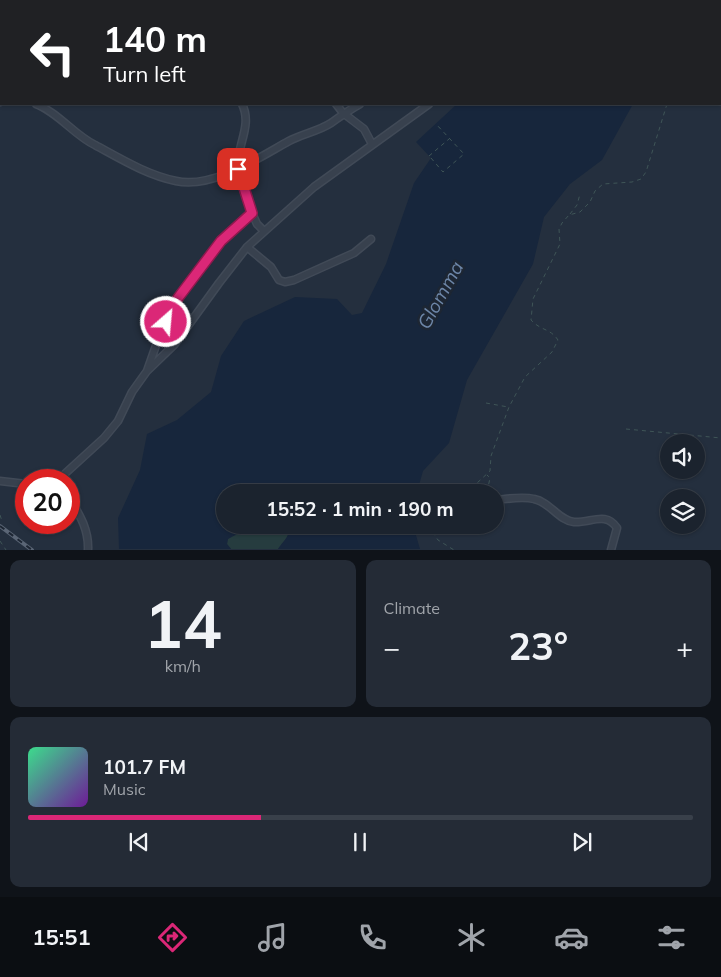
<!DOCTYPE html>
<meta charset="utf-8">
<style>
:root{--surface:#1b232e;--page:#242b36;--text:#f1f3f6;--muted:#a0a4aa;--line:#39404a;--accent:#db2777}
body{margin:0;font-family:Mulish,sans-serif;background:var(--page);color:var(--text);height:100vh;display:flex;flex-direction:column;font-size:19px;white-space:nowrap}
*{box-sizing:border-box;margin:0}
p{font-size:16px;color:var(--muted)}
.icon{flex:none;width:28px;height:28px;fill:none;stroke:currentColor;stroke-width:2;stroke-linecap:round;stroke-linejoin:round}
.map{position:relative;height:550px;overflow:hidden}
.side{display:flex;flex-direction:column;gap:10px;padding:10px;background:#0f1319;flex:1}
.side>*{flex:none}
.banner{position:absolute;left:0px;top:0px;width:721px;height:105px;box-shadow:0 1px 4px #0004,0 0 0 1px var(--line);background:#202124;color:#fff;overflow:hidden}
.fabs{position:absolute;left:660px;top:434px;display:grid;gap:10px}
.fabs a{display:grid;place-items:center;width:45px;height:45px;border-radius:50%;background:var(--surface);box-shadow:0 1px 4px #0004,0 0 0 1px var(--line);font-size:25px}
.speed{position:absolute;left:15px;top:469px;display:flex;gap:10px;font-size:25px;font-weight:700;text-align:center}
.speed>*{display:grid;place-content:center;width:65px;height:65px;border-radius:50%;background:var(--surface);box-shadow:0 1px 4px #0004,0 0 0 1px var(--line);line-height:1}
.speed .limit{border:8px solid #d22;background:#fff;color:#111}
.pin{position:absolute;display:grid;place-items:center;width:42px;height:42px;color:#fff;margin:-21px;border-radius:10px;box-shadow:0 2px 8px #0006}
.me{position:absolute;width:55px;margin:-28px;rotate:27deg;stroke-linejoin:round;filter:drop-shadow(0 0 4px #0008)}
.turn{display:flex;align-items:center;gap:18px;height:105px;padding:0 20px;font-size:22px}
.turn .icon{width:65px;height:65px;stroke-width:2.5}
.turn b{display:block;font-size:35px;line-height:42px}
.big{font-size:38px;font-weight:700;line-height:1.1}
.side .card{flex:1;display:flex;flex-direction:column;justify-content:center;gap:8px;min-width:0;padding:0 18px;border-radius:10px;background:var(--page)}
.side .dial{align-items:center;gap:0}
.dial b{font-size:65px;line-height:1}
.song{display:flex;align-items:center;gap:15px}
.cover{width:60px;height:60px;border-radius:8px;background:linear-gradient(135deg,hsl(150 70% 55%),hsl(280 70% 35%))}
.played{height:5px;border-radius:2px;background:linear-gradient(90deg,var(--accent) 35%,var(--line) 35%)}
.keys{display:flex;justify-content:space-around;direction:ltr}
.heat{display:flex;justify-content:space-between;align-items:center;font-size:28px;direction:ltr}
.side .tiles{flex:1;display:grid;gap:10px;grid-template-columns:1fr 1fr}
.card:last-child{grid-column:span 2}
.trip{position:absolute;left:216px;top:484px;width:288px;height:50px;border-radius:25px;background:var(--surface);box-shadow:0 1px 4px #0004,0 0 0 1px var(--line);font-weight:700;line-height:50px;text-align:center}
.tab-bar{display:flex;height:80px;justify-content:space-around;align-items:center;background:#0b0e12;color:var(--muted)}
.tab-bar .icon{width:35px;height:35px}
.tab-bar .current{color:var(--accent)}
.tab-bar b{font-size:22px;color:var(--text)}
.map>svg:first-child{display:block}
.green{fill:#263c3f}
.water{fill:#17263c}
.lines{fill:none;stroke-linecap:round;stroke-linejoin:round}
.minor-casing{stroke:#414a57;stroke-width:9}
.path{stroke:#3f5557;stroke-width:1;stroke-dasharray:4 4;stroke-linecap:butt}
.minor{stroke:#38414e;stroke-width:6}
.rail-casing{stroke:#5a6575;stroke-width:4}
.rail{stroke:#1d2633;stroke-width:2;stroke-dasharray:5.5;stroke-linecap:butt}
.route-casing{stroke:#8e194d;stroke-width:12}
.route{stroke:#db2777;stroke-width:9}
.labels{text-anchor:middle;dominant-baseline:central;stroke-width:5;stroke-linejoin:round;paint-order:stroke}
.water-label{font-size:19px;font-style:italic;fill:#6d86a8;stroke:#1d2633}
</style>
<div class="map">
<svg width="721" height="550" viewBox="0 0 721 550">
<rect width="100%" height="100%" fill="#242f3e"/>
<path class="green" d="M256,525H288C292,536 283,541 278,549H231L227,544L228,539C237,533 247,532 256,525Z"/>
<path class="water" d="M492,0H657L492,1Z
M457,104H633L602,160L570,184L544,217L533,264L467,380L449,443L423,471L417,492H225V525H256C247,532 237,533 228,539L227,544L231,549H119L118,518L140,470L147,434L177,420L211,392L221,356L244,321L295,297L337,299L352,315L362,313L386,264L414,183L431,158L416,142Z
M288,525H413L420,549H278C283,541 292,535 288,525Z"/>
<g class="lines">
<g class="minor-casing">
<path id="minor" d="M169,0L170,1
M296,0V1
M441,0V1
M0,102L1,101
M36,104C59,113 74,135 95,145C121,159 147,175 176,181C213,189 258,158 289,141C302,134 319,131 331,123C341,116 349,110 360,104
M242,104C253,126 236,146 238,168C239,182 247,199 252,213
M336,104L343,113L364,129L372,144
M247,247L271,267L279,280L285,282L294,280L354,253L371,239
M147,371L174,345L219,283L247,247L314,187L429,104
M58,480L104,438L118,421L132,392L147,371L160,334L178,297L221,241L252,213L257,224L264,231
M0,481L26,484
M69,497C79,514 89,529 88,550
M495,500C507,499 522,496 534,499C550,502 558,520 574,522C591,523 606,511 617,528L611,550"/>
</g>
<path class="path" d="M720,39H721
M720,50L721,49
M429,156L449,139
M431,158L443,172L464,154L436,124
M570,214L577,205L580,194
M486,403L508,407
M626,429L721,438
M433,492V490L445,485L476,484L490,471L491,456L509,407L525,377L552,352L558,340C550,328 541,331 531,320L533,299L560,244L559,229L562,223L569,215L580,212L590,202L595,191L603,184L632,182L641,179L646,172L667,104
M487,492L490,478L487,475
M0,515L2,521
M429,525V527L438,540L454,550
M0,541L6,550"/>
<use href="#minor" class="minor"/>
<g class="rail-casing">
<path id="rail" d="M0,526L32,550"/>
</g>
<use href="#rail" class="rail"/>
</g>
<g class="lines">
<g class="route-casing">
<path id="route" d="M166,322L178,298L221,241L252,213L238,169"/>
</g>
<use href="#route" class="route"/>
</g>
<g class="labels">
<g class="water-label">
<text transform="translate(440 295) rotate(-61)">Glomma</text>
</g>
</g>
</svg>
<div class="fabs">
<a><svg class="icon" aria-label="sound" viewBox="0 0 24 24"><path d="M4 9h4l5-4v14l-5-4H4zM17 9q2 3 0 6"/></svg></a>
<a><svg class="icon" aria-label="layers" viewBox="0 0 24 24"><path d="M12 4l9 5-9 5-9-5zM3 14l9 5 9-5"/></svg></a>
</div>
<div class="speed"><div class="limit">20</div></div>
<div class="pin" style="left:238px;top:169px;background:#d93025"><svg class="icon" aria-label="arrive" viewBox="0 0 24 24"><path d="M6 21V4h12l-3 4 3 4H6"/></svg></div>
<svg class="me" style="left:166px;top:322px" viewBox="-20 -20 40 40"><circle r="17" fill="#db2777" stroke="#fff" stroke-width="3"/><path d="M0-11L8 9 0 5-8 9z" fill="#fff"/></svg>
<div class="trip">15:52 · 1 min · 190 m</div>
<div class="banner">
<div class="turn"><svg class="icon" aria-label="left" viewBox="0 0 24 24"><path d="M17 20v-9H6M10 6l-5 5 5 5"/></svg><div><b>140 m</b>Turn left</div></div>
</div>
</div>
<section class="side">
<div class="tiles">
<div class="card dial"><b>14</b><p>km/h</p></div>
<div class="card"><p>Climate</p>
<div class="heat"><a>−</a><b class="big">23°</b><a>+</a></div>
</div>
<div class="card">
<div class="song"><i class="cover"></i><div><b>101.7 FM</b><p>Music</p></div></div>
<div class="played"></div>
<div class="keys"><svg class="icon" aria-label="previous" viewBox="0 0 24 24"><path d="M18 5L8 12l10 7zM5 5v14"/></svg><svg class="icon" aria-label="pause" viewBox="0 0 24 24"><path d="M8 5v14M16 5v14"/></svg><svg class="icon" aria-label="next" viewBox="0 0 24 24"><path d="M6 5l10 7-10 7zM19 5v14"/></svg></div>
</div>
</div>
</section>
<nav class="tab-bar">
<b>15:51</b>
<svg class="icon current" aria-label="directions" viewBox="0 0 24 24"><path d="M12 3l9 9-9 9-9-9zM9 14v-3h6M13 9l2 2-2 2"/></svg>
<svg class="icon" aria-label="music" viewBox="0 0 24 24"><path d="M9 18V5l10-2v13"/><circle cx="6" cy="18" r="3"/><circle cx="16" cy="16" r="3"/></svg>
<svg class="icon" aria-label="phone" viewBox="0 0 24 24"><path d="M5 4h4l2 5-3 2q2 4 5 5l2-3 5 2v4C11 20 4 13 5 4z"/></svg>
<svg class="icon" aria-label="climate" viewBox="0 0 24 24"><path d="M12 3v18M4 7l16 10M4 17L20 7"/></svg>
<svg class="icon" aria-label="car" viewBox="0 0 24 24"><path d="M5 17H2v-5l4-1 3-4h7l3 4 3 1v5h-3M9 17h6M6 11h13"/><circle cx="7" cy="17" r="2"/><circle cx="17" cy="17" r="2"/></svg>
<svg class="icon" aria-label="filters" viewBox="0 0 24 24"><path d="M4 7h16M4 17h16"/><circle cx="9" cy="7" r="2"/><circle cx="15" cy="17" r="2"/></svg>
</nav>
